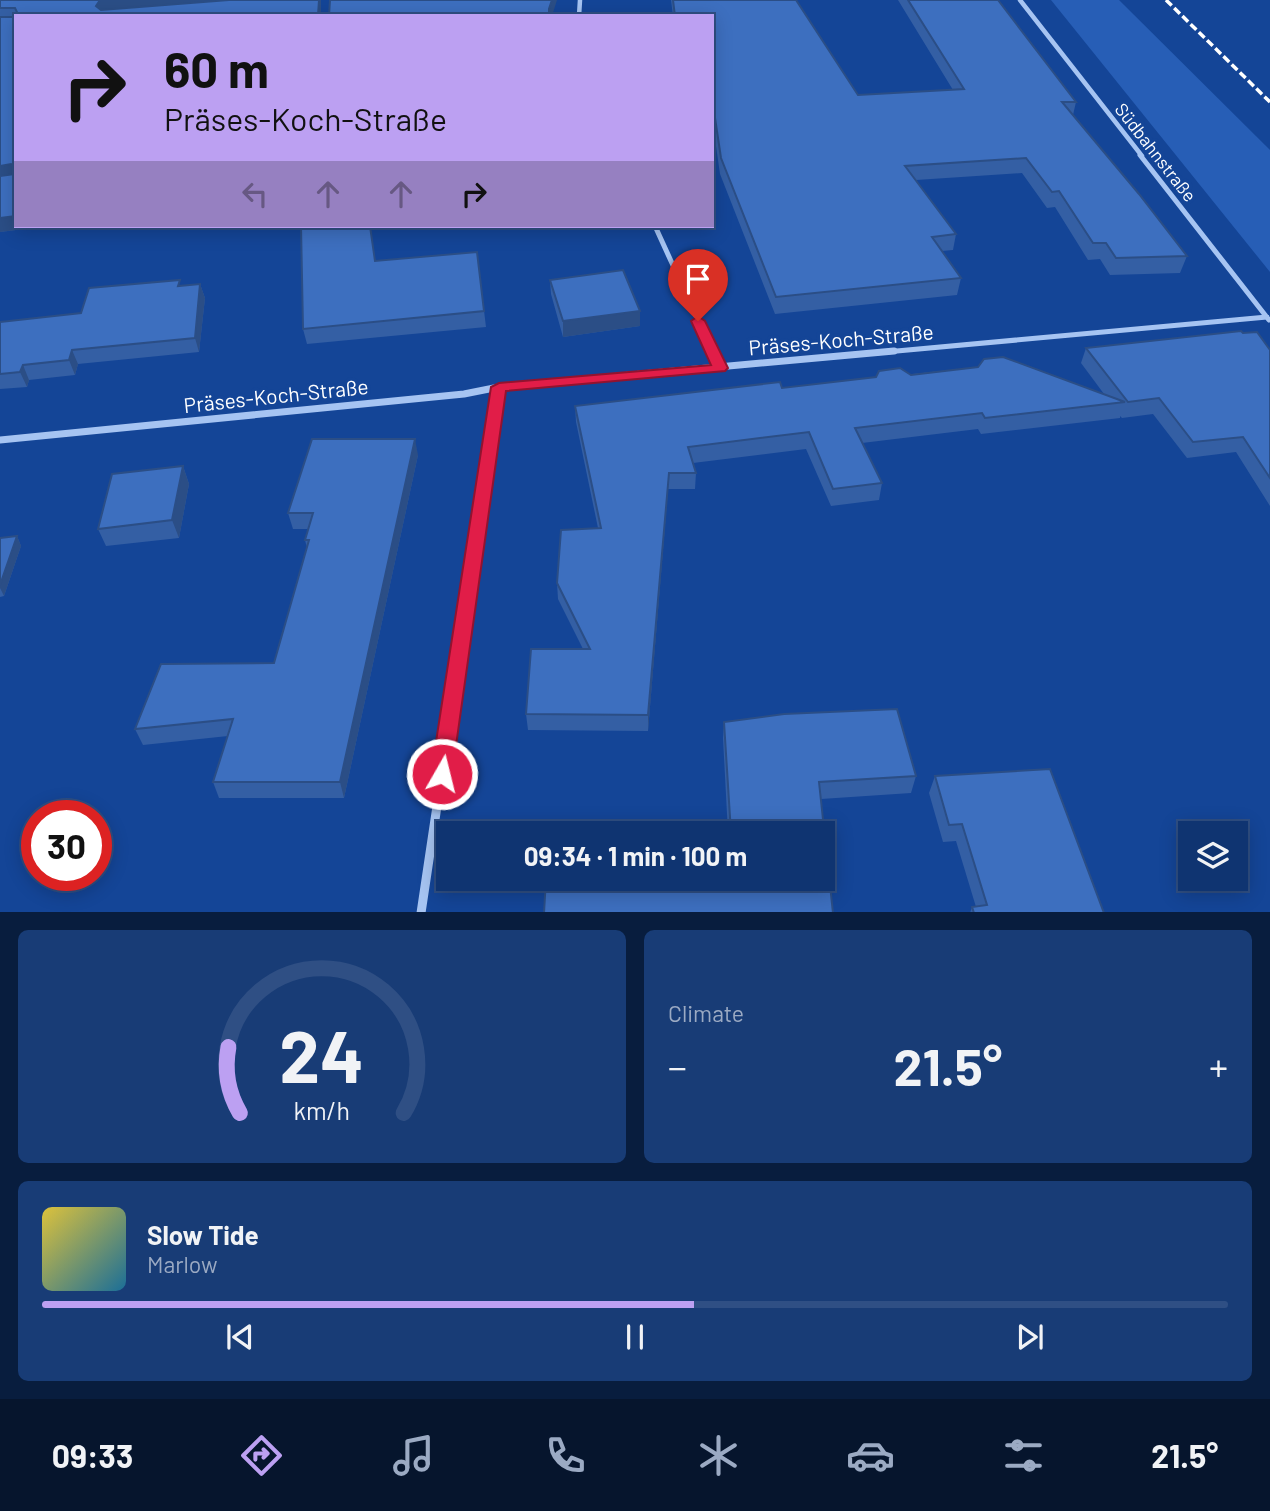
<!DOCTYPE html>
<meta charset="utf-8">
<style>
:root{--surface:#0f3471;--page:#183c76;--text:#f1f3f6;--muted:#9baac3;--line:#2f4f84;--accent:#bca0f2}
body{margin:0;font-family:Barlow,sans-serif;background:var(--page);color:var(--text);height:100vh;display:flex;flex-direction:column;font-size:26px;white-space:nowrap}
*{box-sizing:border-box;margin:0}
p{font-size:23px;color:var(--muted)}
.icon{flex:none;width:38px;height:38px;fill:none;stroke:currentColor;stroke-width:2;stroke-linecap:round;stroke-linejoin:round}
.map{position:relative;height:912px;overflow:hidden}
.drawer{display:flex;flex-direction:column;gap:18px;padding:18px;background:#081d3e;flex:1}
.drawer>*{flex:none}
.top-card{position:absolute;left:14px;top:14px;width:700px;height:214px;border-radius:0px;box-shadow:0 4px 18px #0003,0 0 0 2px var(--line);background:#bca0f2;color:#111;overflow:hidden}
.buttons{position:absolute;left:1178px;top:821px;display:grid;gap:14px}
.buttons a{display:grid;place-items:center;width:70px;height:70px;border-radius:0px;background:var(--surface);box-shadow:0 4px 18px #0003,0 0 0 2px var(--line);font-size:35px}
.speed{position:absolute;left:21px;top:800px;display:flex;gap:14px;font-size:35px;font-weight:700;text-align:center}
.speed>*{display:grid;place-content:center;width:91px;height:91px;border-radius:50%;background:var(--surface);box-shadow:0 4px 18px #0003,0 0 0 2px var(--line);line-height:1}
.speed .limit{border:10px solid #d22;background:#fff;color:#111}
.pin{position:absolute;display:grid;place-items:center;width:60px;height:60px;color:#fff;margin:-72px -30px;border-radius:50% 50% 50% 0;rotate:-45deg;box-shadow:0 0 7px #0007}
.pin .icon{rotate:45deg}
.me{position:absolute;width:77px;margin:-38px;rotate:8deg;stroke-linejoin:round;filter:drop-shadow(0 0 5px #0008)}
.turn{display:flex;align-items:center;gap:24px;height:147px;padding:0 35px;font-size:32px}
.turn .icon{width:91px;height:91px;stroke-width:2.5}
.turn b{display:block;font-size:49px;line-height:60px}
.lanes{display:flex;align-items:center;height:66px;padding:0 35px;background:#0003;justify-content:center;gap:35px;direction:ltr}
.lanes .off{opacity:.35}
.big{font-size:52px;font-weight:700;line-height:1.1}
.drawer .widget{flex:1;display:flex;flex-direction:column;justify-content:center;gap:10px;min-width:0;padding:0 24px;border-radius:10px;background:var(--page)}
.drawer .dial{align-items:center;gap:0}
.dial svg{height:182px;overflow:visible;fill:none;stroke:var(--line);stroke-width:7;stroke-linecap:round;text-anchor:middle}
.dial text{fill:var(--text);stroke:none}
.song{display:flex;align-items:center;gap:21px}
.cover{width:84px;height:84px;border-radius:10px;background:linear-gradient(135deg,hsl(50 70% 55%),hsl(200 70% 35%))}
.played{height:7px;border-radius:4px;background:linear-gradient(90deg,var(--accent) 55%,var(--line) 55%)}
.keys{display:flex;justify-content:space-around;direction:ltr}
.heat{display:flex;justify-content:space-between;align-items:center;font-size:38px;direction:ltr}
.drawer .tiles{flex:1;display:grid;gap:18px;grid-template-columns:1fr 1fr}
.widget:last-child{grid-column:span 2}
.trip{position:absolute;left:436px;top:821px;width:399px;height:70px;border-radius:0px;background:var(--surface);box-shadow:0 4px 18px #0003,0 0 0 2px var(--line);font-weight:700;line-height:70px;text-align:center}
.menu{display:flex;height:112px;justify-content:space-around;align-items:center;background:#06152d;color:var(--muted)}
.menu .icon{width:49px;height:49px}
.menu .active{color:var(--accent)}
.menu b{font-size:32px;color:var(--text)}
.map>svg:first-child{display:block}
.green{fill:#275eb6}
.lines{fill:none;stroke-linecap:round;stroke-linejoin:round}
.street-far3{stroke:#a6c4f2;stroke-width:4.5}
.street-far2{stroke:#a6c4f2;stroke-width:5}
.street-far1{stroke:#a6c4f2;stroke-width:7}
.street{stroke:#a6c4f2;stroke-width:9}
.rail{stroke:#fff;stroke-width:3.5;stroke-dasharray:8 3.5;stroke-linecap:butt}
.wall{fill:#345fa4}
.shaded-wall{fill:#2b4e86}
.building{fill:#3d6fbf;stroke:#2b4e86;stroke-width:2}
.route{fill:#e11d48;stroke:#92132f;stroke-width:2}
.labels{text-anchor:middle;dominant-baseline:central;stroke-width:7;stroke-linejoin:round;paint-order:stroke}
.far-street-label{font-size:18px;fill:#fff;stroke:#144597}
.street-label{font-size:21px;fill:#fff;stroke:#144597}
</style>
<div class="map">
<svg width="1270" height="913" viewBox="0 0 1270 913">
<rect width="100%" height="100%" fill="#144597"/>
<path class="green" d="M1051,0H1119L1270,150V272Z"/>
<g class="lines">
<path class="street-far3" d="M1020,0L1142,156
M579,16L580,0"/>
<path class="street-far2" d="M1140,155L1269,320
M655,226L713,353
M875,353L1267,317"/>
<path class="street-far1" d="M712,351L720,368
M0,440L464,394L499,387L894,351
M467,601L499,387"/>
<path class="street" d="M421,913L468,599"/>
<path class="rail" d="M1166,0L1270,102"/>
</g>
<path class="wall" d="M0,0H321V16H16L48,226L0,232Z
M671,0H796L858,95L953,90L898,0H998L1076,102L1073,115L1187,256L1180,273L1110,275L1100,259L1088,260L1055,207L1047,208L1022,173L916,180L956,234L953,250L942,251L961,278L957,295L775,314L720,174L712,118V16H673Z
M477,252L486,327L307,344L303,329Z
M550,280L640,311V326L563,337L551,294Z
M200,284L205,298L199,352L78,364L75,375L29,380L27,387L0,389V322L81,313L181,286Z
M1243,333L1270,350V506L1236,452L1187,458L1153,414L1122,418L1120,416V418L981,434L978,429L862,443L882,483L879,500L831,506L806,449L693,463L696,473L695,489H668L648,731L528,730L526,714L583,649L558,599L557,583L598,528L576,422L575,406L782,388L978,367L1104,394L1081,363L1086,348Z
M418,455L344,798H219L213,782L228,736L143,745L135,729L274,663L307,548L305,540L308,529H293L288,513Z
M183,466L189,484L179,538L106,546L98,529Z
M17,536L21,546L4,596L0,597V538Z
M724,722L916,776L911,793L821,799L822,833H728L723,738Z
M935,776L1104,913H970L972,907H976L956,841L943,842L929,793Z"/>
<path class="shaded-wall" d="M100,0H246L104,11L96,6Z
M319,0H321V16H318Z
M552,0H557L552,16H549V9Z
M11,164L16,177L0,179V166Z
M16,216V226H48L0,232V218Z
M200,284L205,298L199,352L195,338Z
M640,311V326L563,337V321Z
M72,350L78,364L75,375L69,360Z
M23,365L29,380L27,387L20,372Z
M415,439L418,455L344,798L340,782Z
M183,466L189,484L179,538L172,520Z
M669,473L668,489L648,731V715Z
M17,536L21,546L4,596L0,588V585Z"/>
<path class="building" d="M0,0H106H100L96,6L101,10L229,0H319L318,16H16V168L11,164L0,166V17H13L17,12L15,8H0Z
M330,0H552L549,9V16H329Z
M673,0H796L858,95L964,89L908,0H998L1076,102H1062L1139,194L1187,256L1116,258L1106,243H1093L1059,191L1052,192L1026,158L905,166L956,234L932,237L961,278L776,297L721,158L712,98V16H675Z
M16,169V216L0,218V176L14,174Z
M301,226H370L375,261L477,252L484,311L303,329Z
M623,270L640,311L563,321L550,280Z
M180,280L178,286L200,284L195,338L72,350L69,360L23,365L20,372L0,374V322L81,313L89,288Z
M1241,331L1243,333L1257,332L1270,350V478L1243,437L1193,442L1159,398L1128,402L1086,348Z
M1003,357L1125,402L985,418L982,413L855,428L882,483L833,489L809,432L688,447L696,473H669L648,715L526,714L531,649H590L557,583L561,530L601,528L575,406L780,382L782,388L876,377L879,371L900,368L911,375L978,367L984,359Z
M312,439H415L340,782H213L233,719L135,729L161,664L274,663L309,540H305L313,513H288Z
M183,466L172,520L98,529L112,474Z
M17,536L0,585V538Z
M897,709L916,776L819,782L833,913H544L546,878H822V833H731L724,722L784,714Z
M1050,769L1104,913H974L972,907L987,905L962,824L949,825L935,776Z"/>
<path class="route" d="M698,316L705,321L728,368L725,371L506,391L452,774L449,781L442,783L434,781L431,774L491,387L499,383L711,365L691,321Z"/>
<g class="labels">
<g class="far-street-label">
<text transform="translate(1156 152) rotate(52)">Südbahnstraße</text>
</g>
<g class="street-label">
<text transform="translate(841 339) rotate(-5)">Präses-Koch-Straße</text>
<text transform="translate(276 395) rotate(-6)">Präses-Koch-Straße</text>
</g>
</g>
</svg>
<div class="buttons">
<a><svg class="icon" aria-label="layers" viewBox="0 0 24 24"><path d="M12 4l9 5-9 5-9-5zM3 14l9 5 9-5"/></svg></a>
</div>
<div class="speed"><div class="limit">30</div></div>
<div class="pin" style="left:698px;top:321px;background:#d93025"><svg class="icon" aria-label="arrive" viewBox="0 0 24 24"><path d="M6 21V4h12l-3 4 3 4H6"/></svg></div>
<svg class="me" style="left:442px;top:774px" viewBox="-20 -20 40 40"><circle r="17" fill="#e11d48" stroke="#fff" stroke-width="3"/><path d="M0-11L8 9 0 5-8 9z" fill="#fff"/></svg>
<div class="trip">09:34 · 1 min · 100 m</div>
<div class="top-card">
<div class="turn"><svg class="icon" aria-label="right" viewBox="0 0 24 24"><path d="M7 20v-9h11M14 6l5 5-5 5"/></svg><div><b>60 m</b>Präses-Koch-Straße</div></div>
<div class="lanes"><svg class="icon off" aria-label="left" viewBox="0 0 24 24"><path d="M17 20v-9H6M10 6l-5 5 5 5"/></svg><svg class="icon off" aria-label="ahead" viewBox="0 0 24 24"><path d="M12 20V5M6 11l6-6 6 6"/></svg><svg class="icon off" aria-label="ahead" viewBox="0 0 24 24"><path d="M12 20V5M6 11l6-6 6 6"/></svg><svg class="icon" aria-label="right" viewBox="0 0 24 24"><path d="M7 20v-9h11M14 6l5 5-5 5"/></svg></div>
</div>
</div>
<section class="drawer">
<div class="tiles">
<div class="widget dial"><svg viewBox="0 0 100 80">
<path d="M14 69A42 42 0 1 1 86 69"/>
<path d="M14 69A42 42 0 0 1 9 40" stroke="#bca0f2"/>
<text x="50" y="56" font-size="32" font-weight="700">24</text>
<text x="50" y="72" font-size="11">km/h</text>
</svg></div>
<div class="widget"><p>Climate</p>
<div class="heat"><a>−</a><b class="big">21.5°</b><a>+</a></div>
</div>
<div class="widget">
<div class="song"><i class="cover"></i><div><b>Slow Tide</b><p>Marlow</p></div></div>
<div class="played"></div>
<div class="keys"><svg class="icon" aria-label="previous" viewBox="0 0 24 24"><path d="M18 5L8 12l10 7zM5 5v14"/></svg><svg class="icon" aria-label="pause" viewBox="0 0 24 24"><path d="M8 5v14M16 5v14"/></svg><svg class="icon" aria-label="next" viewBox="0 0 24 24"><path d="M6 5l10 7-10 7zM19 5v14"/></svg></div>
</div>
</div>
</section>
<nav class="menu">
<b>09:33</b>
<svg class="icon active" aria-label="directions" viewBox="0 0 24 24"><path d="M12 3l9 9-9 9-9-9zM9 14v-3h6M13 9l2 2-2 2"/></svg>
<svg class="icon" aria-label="music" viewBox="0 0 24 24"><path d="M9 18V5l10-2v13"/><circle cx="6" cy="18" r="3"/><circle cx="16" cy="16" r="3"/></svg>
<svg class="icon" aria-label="phone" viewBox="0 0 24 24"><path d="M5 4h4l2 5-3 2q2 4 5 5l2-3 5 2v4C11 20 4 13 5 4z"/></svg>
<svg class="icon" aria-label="climate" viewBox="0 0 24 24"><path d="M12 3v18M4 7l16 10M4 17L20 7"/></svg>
<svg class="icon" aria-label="car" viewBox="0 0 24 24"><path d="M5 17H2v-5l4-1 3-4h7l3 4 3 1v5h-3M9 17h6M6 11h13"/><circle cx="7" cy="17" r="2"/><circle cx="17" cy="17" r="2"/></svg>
<svg class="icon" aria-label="filters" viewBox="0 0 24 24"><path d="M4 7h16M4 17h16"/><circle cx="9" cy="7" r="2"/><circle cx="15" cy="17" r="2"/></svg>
<b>21.5°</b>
</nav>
